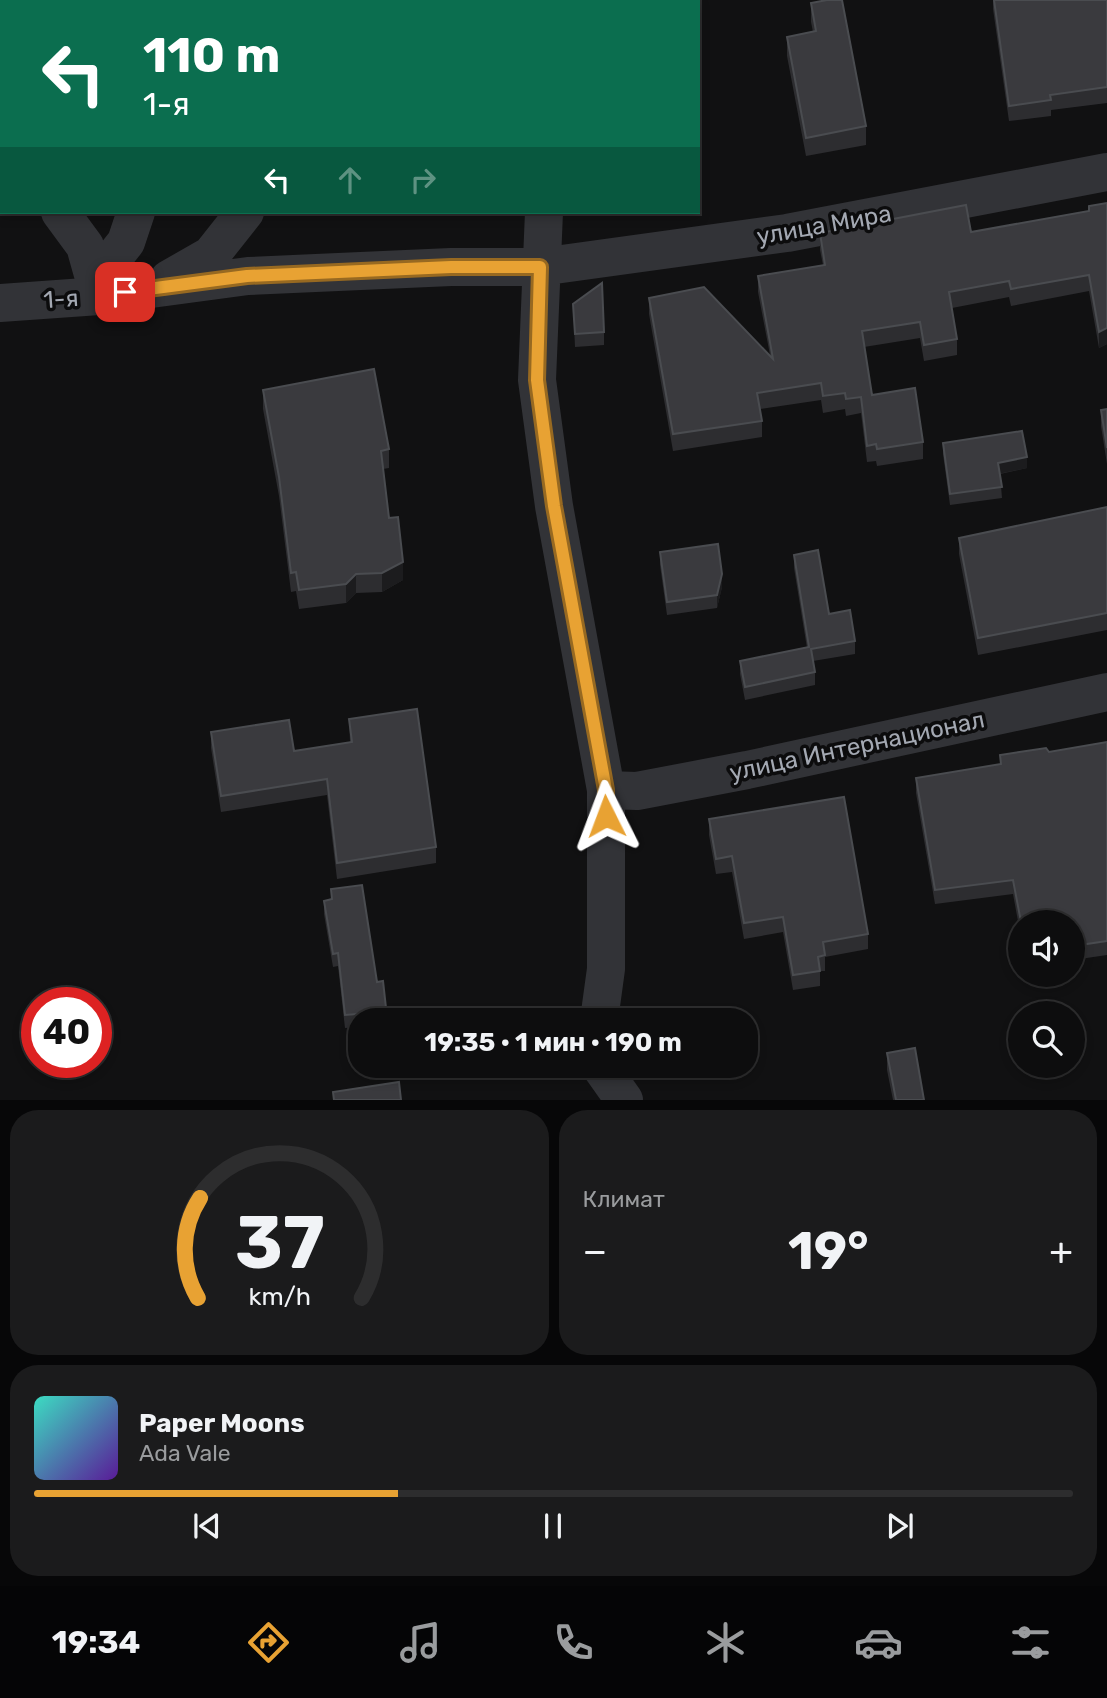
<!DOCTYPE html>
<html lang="ru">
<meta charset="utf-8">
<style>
:root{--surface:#0d0d0e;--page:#1b1b1c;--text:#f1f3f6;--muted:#9a9c9e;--line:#2d2d2e;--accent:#e8a233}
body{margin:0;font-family:Rubik,sans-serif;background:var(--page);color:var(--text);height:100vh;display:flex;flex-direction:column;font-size:26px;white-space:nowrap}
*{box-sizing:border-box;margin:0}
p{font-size:23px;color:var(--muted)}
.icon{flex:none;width:38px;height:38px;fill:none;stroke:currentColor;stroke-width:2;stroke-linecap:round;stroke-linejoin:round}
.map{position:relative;height:1100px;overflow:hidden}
.drawer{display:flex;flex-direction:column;gap:10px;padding:10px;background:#070708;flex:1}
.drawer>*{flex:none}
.banner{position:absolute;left:0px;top:0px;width:700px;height:214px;box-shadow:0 4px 10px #0003,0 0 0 2px var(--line);background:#0b6e4f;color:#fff;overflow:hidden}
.tools{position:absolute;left:1008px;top:910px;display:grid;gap:14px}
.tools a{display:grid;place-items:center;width:77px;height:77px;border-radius:50%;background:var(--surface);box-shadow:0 4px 10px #0003,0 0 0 2px var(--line);font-size:35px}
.speed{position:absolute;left:21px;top:987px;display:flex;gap:14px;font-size:35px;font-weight:700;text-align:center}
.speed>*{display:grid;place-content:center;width:91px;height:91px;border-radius:50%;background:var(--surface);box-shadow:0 4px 10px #0003,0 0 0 2px var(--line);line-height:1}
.speed .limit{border:10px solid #d22;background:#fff;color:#111}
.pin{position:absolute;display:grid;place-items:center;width:60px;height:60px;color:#fff;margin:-30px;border-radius:14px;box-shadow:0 4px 10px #0006}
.me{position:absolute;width:77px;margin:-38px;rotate:357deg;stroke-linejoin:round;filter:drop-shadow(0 0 5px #0008)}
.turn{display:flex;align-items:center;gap:24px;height:147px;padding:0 28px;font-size:32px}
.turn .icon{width:91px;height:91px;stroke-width:2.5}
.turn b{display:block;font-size:49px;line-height:60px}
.lanes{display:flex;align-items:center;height:66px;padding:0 28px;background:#0003;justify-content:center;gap:35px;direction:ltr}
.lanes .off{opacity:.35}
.big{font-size:52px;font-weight:700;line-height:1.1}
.drawer .card{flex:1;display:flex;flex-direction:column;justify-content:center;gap:10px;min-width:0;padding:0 24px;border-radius:28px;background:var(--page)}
.drawer .dial{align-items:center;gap:0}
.dial svg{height:182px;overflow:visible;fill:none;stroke:var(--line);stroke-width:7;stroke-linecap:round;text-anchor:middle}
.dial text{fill:var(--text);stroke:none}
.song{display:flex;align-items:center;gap:21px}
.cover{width:84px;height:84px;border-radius:10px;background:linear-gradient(135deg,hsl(170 70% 55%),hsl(270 70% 35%))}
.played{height:7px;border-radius:4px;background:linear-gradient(90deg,var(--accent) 35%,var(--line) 35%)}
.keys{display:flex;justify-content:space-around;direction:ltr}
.heat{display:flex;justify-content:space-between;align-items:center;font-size:38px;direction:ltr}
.drawer .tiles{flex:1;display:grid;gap:10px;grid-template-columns:1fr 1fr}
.card:last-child{grid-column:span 2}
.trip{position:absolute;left:348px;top:1008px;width:410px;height:70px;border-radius:28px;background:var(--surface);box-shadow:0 4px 10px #0003,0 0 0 2px var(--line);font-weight:700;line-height:70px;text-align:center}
.tab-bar{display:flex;height:112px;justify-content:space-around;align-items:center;background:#050506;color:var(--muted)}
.tab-bar .icon{width:49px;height:49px}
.tab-bar .on{color:var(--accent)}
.tab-bar b{font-size:32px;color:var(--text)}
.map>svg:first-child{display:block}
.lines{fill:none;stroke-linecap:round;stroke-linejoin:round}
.minor{stroke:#323337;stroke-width:38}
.wall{fill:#2d2d30}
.shaded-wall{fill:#1c1c1e}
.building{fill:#3a3a3e;stroke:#4a4c50;stroke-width:2}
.route-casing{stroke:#976921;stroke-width:18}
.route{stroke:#e8a233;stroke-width:12}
.labels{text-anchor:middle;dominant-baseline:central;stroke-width:7;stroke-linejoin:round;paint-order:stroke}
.street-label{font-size:24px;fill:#a3a8b2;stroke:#0c0c0d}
</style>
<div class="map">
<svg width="1107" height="1100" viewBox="0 0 1107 1100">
<rect width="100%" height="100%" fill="#111112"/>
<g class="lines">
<path class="minor" d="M143,0V2
M585,2L586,0
M0,133L2,136
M60,212L85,246L99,296
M544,212L537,380L554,506L606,790V969L599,1020
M169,279L211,255L245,212
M95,281L126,242L136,212
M0,303L99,296L248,276L451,267H540L787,233L1107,172
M606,790L637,791L747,770L1107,692
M600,1066L624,1100"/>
</g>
<path class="wall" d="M0,0H34V2H2V14H0Z
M993,0H1107V103L1051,110V116L1009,121L993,9Z
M811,3L866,126V145L806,156L787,56V37L813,32L811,22Z
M1107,203V344L1099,348L1089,291L1011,306L1009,297L952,308L957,339V355L924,361L920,338L864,347L872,395L923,442V459L877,466L876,461L867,462L861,413L846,416L845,409L823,413L821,400L760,409L762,421V437L673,451L649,314V298L770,355L758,292V276L823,265L820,250V233L971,232L1089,211V206Z
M573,304L604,332V345L575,347Z
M263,390L389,449V468L383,469L389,518L403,580L382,592L356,593L346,603L299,609L296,591L291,592L279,496L263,409Z
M1107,409V464L1101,426V410Z
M943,443L1027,468L1000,474L1002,498L950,505L943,454Z
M1107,507V630L978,655L959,554V538Z
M660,552L722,587L717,608L667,615L660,565Z
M794,555L829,614L855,641V654L813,661L815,672V685L745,700L740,674V661L807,648L794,568Z
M349,719L436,847V863L337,879L327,795L221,812L211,748V732L294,751L350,742Z
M1107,742V955L1073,960V922H1020V932L1013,894L935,904L916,793V778L1000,764V755L1049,752Z
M709,819L868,934V949L825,957V971H820V986L793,990L783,932L744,939L732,872L716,874L709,835Z
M331,889L377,982L383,981L387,1020H360V1034H358L357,1027L345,1028L338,966L333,967L324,914V901L331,900Z
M1029,975H1059V977L1030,982Z
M887,1053L924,1100H893L887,1070Z"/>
<path class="shaded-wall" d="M1107,328V344L1099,348V332Z
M1027,457V468L998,474V463Z
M403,562V580L382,592V573Z
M356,574V593L346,603V584Z
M722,574V587L717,608V595Z"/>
<path class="building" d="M827,0H842L866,126L806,138L787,37L816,31L811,3Z
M994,0H1107V87L1050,95L1051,100L1009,106Z
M1107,203V328L1099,332L1089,275L1011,289L1009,281L949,292L957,339L924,345L920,322L862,331L872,395L915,388L923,442L877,449L876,444L867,446L861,397L846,399L845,393L823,396L821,383L757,393L762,421L673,434L649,298L704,287L773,359L758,276L825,265L820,233L966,205L971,232L1089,211V206Z
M602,283L604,332L575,334L573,304Z
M374,369L389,449L381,451L389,518L398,517L403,562L382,573L356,574L346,584L299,590L296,572L291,573L279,477L263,390Z
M1107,409V448L1101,410Z
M1022,431L1027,457L998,463L1002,487L950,494L943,443Z
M1107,507V613L978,638L959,538Z
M718,544L722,574L717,595L667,602L660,552Z
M818,550L829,614L850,610L855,641L811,649L815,672L745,687L740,661L809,647L794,555Z
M417,709L436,847L337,863L327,779L221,796L211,732L289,720L294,751L352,742L349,719Z
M1107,742V941L1073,946V922H1021L1013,880L935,890L916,778L1001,764L1000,755L1046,748L1049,752Z
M844,797L868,934L823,942L825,955L818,957L820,971L793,975L783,917L744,923L732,856L716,859L709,819Z
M362,885L377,982L383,981L387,1017L358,1021L357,1014L345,1015L338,953L333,954L324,901L332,899L331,889Z
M915,1048L924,1100H896L887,1053Z
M399,1082L401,1100H334L333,1092Z"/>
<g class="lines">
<g class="route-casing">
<path id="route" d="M125,292L247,276L451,267H540L537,380L554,506L606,790V816"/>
</g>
<use href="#route" class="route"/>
</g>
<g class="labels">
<g class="street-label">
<text transform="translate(824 225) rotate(-10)">улица Мира</text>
<text transform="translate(61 299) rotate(-4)">1-я</text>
<text transform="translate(857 746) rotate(-12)">улица Интернационал</text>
</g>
</g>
</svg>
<div class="tools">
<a><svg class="icon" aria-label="sound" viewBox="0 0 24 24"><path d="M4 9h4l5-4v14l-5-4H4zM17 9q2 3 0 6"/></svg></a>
<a><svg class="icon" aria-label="search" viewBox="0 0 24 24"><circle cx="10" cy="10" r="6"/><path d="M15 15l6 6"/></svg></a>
</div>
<div class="speed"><div class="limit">40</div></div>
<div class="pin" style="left:125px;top:292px;background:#d93025"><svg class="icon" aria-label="arrive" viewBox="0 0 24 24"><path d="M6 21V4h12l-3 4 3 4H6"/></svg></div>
<svg class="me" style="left:606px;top:816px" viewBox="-20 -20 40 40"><path d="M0-17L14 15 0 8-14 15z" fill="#e8a233" stroke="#fff" stroke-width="4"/></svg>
<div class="trip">19:35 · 1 мин · 190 m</div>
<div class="banner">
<div class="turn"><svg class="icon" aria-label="left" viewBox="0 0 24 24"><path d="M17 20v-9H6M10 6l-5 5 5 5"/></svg><div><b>110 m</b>1-я</div></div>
<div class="lanes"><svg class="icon" aria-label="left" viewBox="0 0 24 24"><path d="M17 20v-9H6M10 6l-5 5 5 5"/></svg><svg class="icon off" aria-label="ahead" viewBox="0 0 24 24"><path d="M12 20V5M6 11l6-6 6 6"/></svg><svg class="icon off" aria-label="right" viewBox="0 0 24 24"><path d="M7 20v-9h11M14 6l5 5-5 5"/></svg></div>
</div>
</div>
<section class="drawer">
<div class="tiles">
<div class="card dial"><svg viewBox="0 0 100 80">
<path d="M14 69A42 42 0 1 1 86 69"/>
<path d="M14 69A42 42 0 0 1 15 25" stroke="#e8a233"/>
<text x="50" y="56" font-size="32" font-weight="700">37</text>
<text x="50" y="72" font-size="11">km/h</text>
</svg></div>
<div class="card"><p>Климат</p>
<div class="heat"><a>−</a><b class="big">19°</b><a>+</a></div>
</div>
<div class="card">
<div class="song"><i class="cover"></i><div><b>Paper Moons</b><p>Ada Vale</p></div></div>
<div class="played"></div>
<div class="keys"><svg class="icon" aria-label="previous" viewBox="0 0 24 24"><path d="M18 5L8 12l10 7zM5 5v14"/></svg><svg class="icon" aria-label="pause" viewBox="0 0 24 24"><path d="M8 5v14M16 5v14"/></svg><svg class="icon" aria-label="next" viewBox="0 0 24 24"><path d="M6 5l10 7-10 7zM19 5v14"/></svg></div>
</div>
</div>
</section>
<nav class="tab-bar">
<b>19:34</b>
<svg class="icon on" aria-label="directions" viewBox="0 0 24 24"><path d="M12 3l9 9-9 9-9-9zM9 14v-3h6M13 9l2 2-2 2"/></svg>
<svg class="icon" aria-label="music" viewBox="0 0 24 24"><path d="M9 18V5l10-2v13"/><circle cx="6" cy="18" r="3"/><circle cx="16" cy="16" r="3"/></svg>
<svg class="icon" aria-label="phone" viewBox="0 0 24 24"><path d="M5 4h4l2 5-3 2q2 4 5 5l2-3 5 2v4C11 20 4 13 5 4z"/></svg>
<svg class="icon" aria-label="climate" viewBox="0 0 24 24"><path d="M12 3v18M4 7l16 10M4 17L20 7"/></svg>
<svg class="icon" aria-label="car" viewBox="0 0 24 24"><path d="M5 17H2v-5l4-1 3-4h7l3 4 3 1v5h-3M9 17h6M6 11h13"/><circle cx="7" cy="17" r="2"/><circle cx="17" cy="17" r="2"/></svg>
<svg class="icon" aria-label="filters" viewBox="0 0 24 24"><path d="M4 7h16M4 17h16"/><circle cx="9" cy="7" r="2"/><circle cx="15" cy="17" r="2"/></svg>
</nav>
